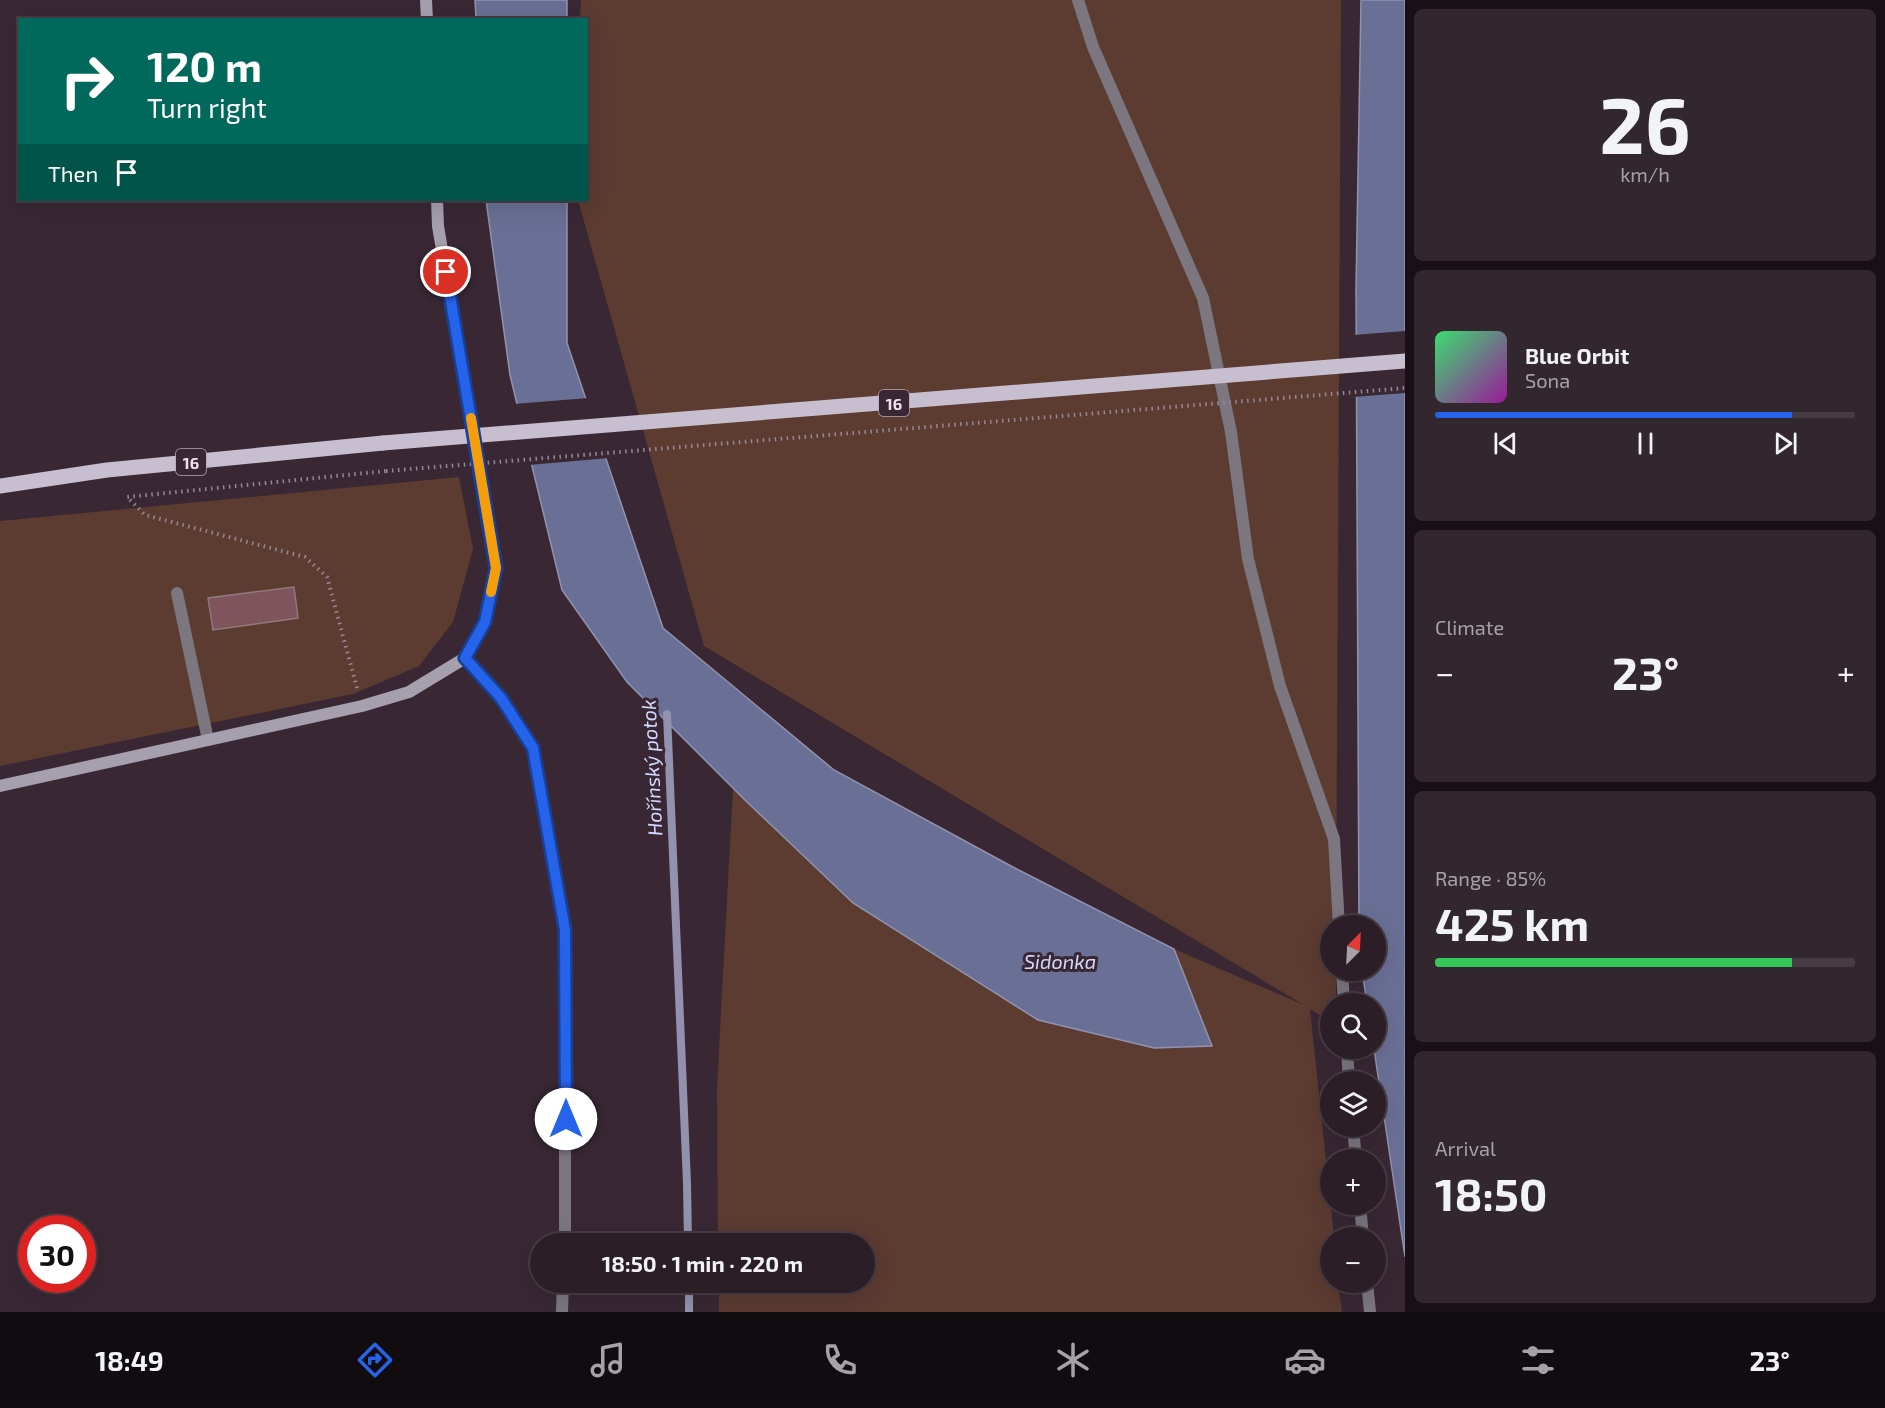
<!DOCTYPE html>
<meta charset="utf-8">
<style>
:root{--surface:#2b1e27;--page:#33272f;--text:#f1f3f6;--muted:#a6a2a7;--line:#473c44;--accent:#2563eb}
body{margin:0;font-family:"Exo 2",sans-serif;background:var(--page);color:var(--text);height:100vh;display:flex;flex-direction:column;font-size:22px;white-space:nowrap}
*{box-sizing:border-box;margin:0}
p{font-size:20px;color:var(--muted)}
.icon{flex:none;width:33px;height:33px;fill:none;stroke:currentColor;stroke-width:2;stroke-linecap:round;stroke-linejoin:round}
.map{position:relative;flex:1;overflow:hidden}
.sheet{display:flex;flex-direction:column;gap:9px;padding:9px;background:#181015;width:480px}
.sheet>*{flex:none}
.guide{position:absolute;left:18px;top:18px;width:570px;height:183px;border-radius:0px;box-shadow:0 6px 24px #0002,0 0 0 2px var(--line);background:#00695c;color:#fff;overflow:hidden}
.needle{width:39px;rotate:24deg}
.tools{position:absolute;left:1320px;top:915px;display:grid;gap:12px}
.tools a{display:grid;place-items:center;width:66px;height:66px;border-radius:50%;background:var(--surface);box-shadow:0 6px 24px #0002,0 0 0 2px var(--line);font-size:30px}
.speed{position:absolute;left:18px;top:1215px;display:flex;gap:12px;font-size:30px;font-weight:700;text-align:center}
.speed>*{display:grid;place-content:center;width:78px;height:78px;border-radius:50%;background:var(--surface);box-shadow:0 6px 24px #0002,0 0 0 2px var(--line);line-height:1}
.speed .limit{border:9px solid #d22;background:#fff;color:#111}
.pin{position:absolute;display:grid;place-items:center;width:51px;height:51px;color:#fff;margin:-26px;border:3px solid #fff;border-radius:50%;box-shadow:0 2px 6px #0007}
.me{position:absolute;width:66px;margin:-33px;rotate:0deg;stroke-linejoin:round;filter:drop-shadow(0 0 4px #0008)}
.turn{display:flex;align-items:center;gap:21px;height:126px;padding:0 30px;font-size:27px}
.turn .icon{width:78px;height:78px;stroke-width:2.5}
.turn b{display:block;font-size:42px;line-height:51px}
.then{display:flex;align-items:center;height:57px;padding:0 30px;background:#0003;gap:12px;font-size:22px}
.big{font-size:45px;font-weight:700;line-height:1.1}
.sheet .widget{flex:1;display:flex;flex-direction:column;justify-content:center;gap:9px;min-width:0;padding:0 21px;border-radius:9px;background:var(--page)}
.sheet .dial{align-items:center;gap:0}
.dial b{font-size:78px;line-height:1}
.song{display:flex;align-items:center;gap:18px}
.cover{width:72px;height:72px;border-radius:9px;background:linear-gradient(135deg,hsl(140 70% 55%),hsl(300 70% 35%))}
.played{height:6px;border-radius:3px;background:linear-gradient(90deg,var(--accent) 85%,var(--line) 85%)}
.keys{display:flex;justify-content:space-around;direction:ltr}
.heat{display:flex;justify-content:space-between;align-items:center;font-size:33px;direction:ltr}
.charge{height:9px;border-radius:4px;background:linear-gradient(90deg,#34c759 85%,var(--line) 0)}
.trip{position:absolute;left:530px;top:1233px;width:345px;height:60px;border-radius:30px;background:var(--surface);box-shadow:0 6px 24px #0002,0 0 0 2px var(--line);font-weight:700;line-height:60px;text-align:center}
.menu{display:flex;height:96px;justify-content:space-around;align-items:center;background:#110c10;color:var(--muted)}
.menu .icon{width:42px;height:42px}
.menu .current{color:var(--accent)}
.menu b{font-size:27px;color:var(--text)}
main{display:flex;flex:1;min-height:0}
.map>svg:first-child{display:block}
.green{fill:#5c3b31}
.water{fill:#6a6f95;stroke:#9292ae;stroke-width:1.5}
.pier{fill:#392834}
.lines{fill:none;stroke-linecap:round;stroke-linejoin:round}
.stream{stroke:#9292ae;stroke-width:8}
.building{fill:#80545c;stroke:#92797d;stroke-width:1.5}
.path{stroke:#978993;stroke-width:4;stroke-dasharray:1.5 4.5;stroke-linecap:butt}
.lane{stroke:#7b767f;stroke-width:12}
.street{stroke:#7b767f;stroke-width:12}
.secondary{stroke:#a69fad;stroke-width:12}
.primary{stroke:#c7bed0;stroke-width:15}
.path-bridge{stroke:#978993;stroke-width:4;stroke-dasharray:1.5 4.5;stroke-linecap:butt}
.primary-bridge{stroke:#c7bed0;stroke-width:15}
.route-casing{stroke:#184099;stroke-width:15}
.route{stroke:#2563eb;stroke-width:10}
.slow{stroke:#f59e0b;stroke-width:10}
.labels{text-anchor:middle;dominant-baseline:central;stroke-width:6;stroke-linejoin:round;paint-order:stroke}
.shield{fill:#392834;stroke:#b8aab3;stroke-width:1.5}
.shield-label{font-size:16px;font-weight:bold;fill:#eee2ea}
.water-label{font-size:20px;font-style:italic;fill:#d2d8ff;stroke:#392834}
</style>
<main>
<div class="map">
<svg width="1405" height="1312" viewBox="0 0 1405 1312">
<rect width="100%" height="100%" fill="#392834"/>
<path class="green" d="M581,0H1341L1336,925L1330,926V970L1336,971V1003L1330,1004V1021L1310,1009L1334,1237L1330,1238V1282L1338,1283L1342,1312H719V1283L864,1282V1244L718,1243L717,1088L733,788L853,903L1211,1046L1174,949L1304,1005L704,646L578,200H586V20L580,19Z
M459,477L473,549L453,622L419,666L353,694L0,766V521Z"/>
<path class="water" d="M475,0H567V19H476Z
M1361,0H1405V1257L1374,1049L1376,1048V1004L1367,1003L1362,971L1376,970V926L1359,925L1356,289Z
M486,200H567V343L663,628L834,770L1011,866L1174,949L1212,1046L1154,1048L1038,1020L853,903L747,802L627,682L562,590L510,375Z"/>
<path class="pier" d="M1405,331V393L1353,397V335Z
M588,398L609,458L529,465L514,404Z"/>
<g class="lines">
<path class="stream" d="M667,714L687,1183L688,1244
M689,1282V1312"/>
</g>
<path class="building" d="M294,587L298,618L213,630L208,598Z"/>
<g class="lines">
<path class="path" d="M357,688L327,577L305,557L145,515L127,497L386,471"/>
<path class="lane" d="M1078,0L1093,47L1203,298L1231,432L1248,559L1280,686L1334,839L1339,926
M177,593L208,740
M1342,970L1344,1004
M1347,1048L1349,1082
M1353,1126L1356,1160
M1360,1204L1363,1238
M1367,1282L1370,1312"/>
<path class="street" d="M465,658L502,698L533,748L565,930V1244
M562,1312L563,1282"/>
<path class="secondary" d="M426,0L427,20
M0,786L362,706L409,692L465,658L485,622L496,568L438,226L437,200"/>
<path class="primary" d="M0,486L107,470L383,443"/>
<path class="path-bridge" d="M386,471L1405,388"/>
<path class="primary-bridge" d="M383,443L1405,361"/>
</g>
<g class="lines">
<g class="route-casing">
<path id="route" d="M446,272L496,568L485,622L465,658L501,698L533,748L565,930L566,1119"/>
</g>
<use href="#route" class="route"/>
<path class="slow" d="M471,418L496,568L491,592"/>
</g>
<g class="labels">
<g class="shield">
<rect x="879" y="390" width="30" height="26" rx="4.5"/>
<rect x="176" y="449" width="30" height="26" rx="4.5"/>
</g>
<g class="shield-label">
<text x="894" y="403">16</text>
<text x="191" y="462">16</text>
</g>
<g class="water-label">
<text transform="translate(651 768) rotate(-93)">Hořínský potok</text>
<text x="1060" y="961">Sidonka</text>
</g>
</g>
</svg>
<div class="tools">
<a><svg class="needle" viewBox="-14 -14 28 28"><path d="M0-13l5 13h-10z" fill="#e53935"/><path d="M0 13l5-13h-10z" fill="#a6a2a7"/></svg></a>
<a><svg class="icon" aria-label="search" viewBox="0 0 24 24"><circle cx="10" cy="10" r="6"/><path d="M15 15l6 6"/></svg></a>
<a><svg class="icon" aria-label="layers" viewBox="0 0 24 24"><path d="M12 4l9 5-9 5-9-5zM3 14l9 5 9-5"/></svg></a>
<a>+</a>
<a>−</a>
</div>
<div class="speed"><div class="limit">30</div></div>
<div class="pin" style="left:446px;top:272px;background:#d93025"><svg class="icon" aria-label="arrive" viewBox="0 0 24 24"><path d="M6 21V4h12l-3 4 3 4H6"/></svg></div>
<svg class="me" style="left:566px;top:1119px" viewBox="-20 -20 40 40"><circle r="19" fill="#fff"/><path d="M0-13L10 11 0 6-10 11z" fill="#2563eb"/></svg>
<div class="trip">18:50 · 1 min · 220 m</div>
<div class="guide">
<div class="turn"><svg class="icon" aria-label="right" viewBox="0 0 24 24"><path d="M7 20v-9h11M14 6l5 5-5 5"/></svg><div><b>120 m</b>Turn right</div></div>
<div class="then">Then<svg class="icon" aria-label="arrive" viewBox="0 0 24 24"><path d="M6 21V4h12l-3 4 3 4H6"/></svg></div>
</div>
</div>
<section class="sheet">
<div class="widget dial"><b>26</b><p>km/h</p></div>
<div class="widget">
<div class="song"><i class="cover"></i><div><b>Blue Orbit</b><p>Sona</p></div></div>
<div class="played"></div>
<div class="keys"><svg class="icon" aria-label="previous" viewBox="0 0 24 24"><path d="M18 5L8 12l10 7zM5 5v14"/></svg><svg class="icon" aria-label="pause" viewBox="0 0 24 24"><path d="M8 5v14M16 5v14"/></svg><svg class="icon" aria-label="next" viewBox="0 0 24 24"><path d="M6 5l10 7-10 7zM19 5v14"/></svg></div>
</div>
<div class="widget"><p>Climate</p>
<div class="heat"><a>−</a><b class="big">23°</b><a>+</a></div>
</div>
<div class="widget"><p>Range · 85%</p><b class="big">425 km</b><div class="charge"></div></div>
<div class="widget"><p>Arrival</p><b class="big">18:50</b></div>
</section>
</main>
<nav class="menu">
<b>18:49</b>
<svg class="icon current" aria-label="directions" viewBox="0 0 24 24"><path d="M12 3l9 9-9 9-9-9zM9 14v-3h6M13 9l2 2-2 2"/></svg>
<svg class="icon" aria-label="music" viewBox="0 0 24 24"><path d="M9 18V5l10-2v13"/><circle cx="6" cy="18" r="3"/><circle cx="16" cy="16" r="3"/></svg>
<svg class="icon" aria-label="phone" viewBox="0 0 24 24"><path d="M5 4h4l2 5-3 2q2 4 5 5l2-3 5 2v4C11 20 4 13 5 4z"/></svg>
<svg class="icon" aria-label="climate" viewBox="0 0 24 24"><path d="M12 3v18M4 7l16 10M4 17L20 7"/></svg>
<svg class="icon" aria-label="car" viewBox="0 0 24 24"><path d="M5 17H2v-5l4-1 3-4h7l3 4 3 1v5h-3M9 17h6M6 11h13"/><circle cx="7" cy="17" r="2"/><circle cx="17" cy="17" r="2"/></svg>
<svg class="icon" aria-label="filters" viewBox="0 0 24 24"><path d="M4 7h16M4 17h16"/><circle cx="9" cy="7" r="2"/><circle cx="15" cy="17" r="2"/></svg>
<b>23°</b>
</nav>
